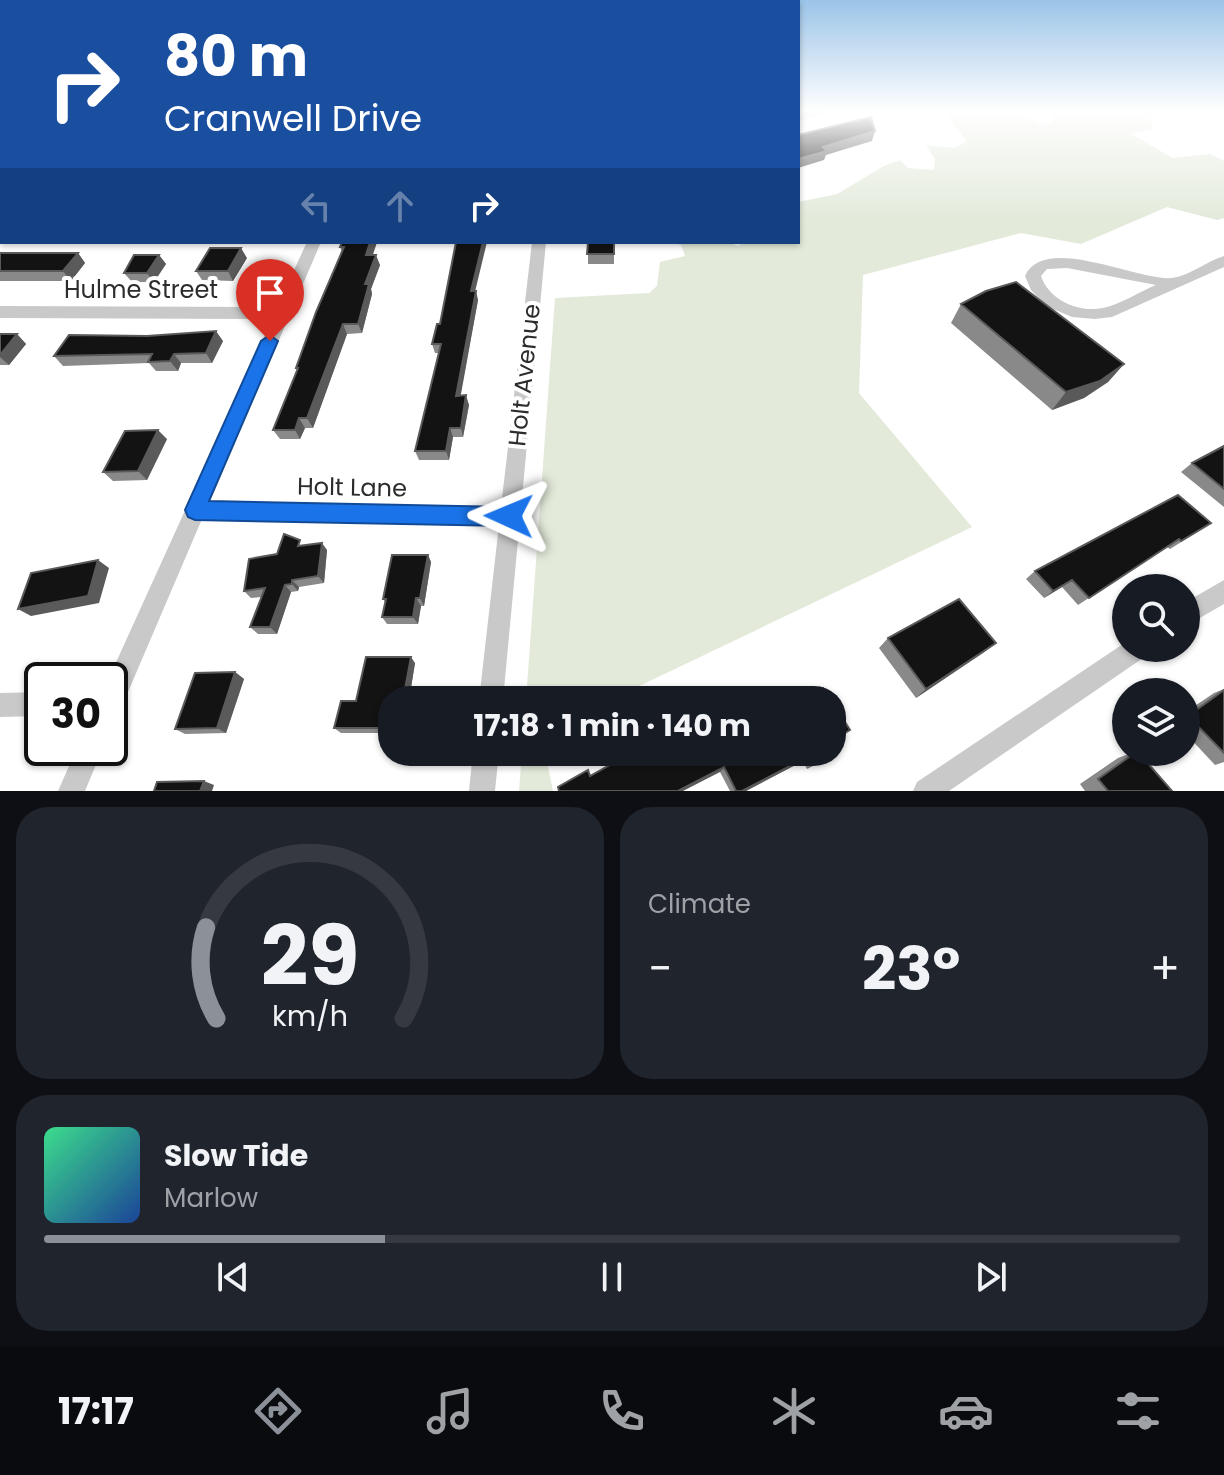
<!DOCTYPE html>
<meta charset="utf-8">
<style>
:root{--surface:#171b24;--page:#20242c;--text:#f1f3f6;--muted:#9ea1a6;--line:#363941;--accent:#8c9099}
body{margin:0;font-family:Poppins,sans-serif;background:var(--page);color:var(--text);height:100vh;display:flex;flex-direction:column;font-size:30px;white-space:nowrap}
*{box-sizing:border-box;margin:0}
p{font-size:26px;color:var(--muted)}
.icon{flex:none;width:44px;height:44px;fill:none;stroke:currentColor;stroke-width:2;stroke-linecap:round;stroke-linejoin:round}
.map{position:relative;height:791px;overflow:hidden}
.drawer{display:flex;flex-direction:column;gap:16px;padding:16px;background:#0d0f14;flex:1}
.drawer>*{flex:none}
.hud{position:absolute;left:0px;top:0px;width:800px;height:244px;box-shadow:0 2px 6px #0004;background:#1a4fa0;color:#fff;overflow:hidden}
.fabs{position:absolute;left:1112px;top:574px;display:grid;gap:16px}
.fabs a{display:grid;place-items:center;width:88px;height:88px;border-radius:50%;background:var(--surface);box-shadow:0 2px 6px #0004;font-size:40px}
.speed{position:absolute;left:24px;top:662px;display:flex;gap:16px;font-size:40px;font-weight:700;text-align:center}
.speed>*{display:grid;place-content:center;width:104px;height:104px;border-radius:50%;background:var(--surface);box-shadow:0 2px 6px #0004;line-height:1}
.speed .limit{border:4px solid #111;border-radius:12px;background:#fff;color:#111}
.pin{position:absolute;display:grid;place-items:center;width:68px;height:68px;color:#fff;margin:-82px -34px;border-radius:50% 50% 50% 0;rotate:-45deg;box-shadow:0 0 8px #0007}
.pin .icon{rotate:45deg}
.me{position:absolute;width:88px;margin:-44px;rotate:271deg;stroke-linejoin:round;filter:drop-shadow(0 0 6px #0008)}
.turn{display:flex;align-items:center;gap:28px;height:168px;padding:0 32px;font-size:36px}
.turn .icon{width:104px;height:104px;stroke-width:2.5}
.turn b{display:block;font-size:56px;line-height:68px}
.lanes{display:flex;align-items:center;height:76px;padding:0 32px;background:#0003;justify-content:center;gap:40px;direction:ltr}
.lanes .off{opacity:.35}
.big{font-size:60px;font-weight:700;line-height:1.1}
.drawer .widget{flex:1;display:flex;flex-direction:column;justify-content:center;gap:12px;min-width:0;padding:0 28px;border-radius:32px;background:var(--page)}
.drawer .dial{align-items:center;gap:0}
.dial svg{height:208px;overflow:visible;fill:none;stroke:var(--line);stroke-width:7;stroke-linecap:round;text-anchor:middle}
.dial text{fill:var(--text);stroke:none}
.song{display:flex;align-items:center;gap:24px}
.cover{width:96px;height:96px;border-radius:12px;background:linear-gradient(135deg,hsl(150 70% 55%),hsl(220 70% 35%))}
.played{height:8px;border-radius:4px;background:linear-gradient(90deg,var(--accent) 30%,var(--line) 30%)}
.keys{display:flex;justify-content:space-around;direction:ltr}
.heat{display:flex;justify-content:space-between;align-items:center;font-size:44px;direction:ltr}
.drawer .tiles{flex:1;display:grid;gap:16px;grid-template-columns:1fr 1fr}
.widget:last-child{grid-column:span 2}
.trip{position:absolute;left:378px;top:686px;width:468px;height:80px;border-radius:32px;background:var(--surface);box-shadow:0 2px 6px #0004;font-weight:700;line-height:80px;text-align:center}
.tab-bar{display:flex;height:128px;justify-content:space-around;align-items:center;background:#090b0e;color:var(--muted)}
.tab-bar .icon{width:56px;height:56px}
.tab-bar .active{color:var(--accent)}
.tab-bar b{font-size:36px;color:var(--text)}
.map>svg:first-child{display:block}
.green{fill:#e3eada}
.lines{fill:none;stroke-linecap:round;stroke-linejoin:round}
.minor{fill:#c9c9c9;fill-rule:evenodd}
.wall{fill:#898989}
.shaded-wall{fill:#5a5a5a}
.building{fill:#131313;stroke:#5a5a5a;stroke-width:2}
.route{fill:#1a73e8;stroke:#114b97;stroke-width:2}
.labels{text-anchor:middle;dominant-baseline:central;stroke-width:8;stroke-linejoin:round;paint-order:stroke}
.street-label{font-size:24px;fill:#2c2c2c;stroke:#fff}
</style>
<div class="map">
<svg width="1224" height="791" viewBox="0 0 1224 791">
<rect width="100%" height="100%" fill="#fff"/>
<path class="green" d="M966,110L982,118L994,114L992,110H1013L1041,125L1052,122L1056,110H1182L1187,115L1148,116L1154,129L1131,134L1173,158L1210,154L1224,161V218L1217,220L1167,207L1081,244L1021,233L863,275L859,393L972,527L610,700H526L555,298L649,293L657,286L660,262L685,256L681,245L666,242H727L738,246L745,242H798V202L837,194L884,166L900,160L908,168L934,170L935,159L926,145L954,148L967,141L948,117L950,113Z
M522,752H545L553,791H519Z"/>
<g class="lines">
<path class="minor" d="M814,110H833L798,122V114Z
M0,175H2V183H0Z
M307,242H321L210,501L501,507L532,242H546L503,700H479L499,525L202,519L119,713L110,716L108,680L272,319L0,318V306L277,307Z
M1224,256V267L1112,317L1095,319L1072,317L1046,306L1031,290L1025,276C1044,233 1137,281 1172,278C1189,276 1207,261 1224,256ZM1067,268L1156,285C1139,292 1121,304 1103,308C1078,313 1049,300 1041,276L1047,269Z
M1224,580V604L1186,626V602Z
M1126,642V648H1150L1146,656L949,791H913L917,782Z
M42,692V716L0,717V693Z
M77,748H103L85,791H58Z
M473,752H499L495,791H469Z"/>
</g>
<path class="wall" d="M342,242H377L373,255L380,265L371,289L372,294L362,333L347,334L313,428H305L300,439H280L273,430L297,370L296,368L342,252L340,247Z
M588,242H614V264H588Z
M0,253H78L85,263L71,281H0Z
M159,255L166,264L154,282H132L124,273Z
M247,258L233,281L202,280L196,271Z
M475,291L478,300L460,396L469,405L463,437H453L449,460H419L415,451L439,353H435L432,344Z
M961,304L1124,364L1108,382L1084,398L1052,410L951,323Z
M0,334H17L26,344L9,365H0Z
M223,341L212,363H181L178,371H156L149,363L63,366L54,356Z
M167,439L147,480L113,481L103,472Z
M1224,446V507L1181,472L1192,463Z
M1199,531L1170,549L1167,547L1078,605L1062,587L1044,598L1026,579L1035,571Z
M305,545L327,550L324,583L299,587L298,591L291,592L277,634H258L250,627L261,597L251,598L244,591L277,554Z
M428,555L431,562L424,606H421L418,624H387L382,617L385,602L383,599Z
M888,638L996,643L916,698L879,648Z
M415,663L409,700H392V733H341L334,728L356,701Z
M235,672L244,679L226,733L185,734L175,729Z
M1224,689V762L1215,765L1186,734V712L1214,693Z
M832,702L843,736L834,742L839,749L832,755L807,769L803,761L746,791H730L720,772L590,776L832,752Z
M1134,752H1138L1172,791H1085L1080,784L1118,758Z"/>
<path class="shaded-wall" d="M875,131L872,141L826,155L824,160L798,168V159L823,147Z
M370,242H377L369,265L366,255Z
M483,242H487L473,300L471,291Z
M241,248L247,258L233,281L228,271Z
M78,253L85,263L71,281L63,271Z
M159,255L166,264L154,282L147,273Z
M376,255L380,265L371,289L372,294L362,333L358,324L365,284Z
M476,291L478,300L459,405L456,396Z
M343,324L347,334L313,428L307,418Z
M216,331L223,341L212,363L206,353Z
M17,334L26,344L9,365L0,357V355Z
M174,354L181,363L178,371L170,361Z
M1124,364L1108,382L1084,398L1052,410L1066,392Z
M466,395L469,405L463,437L461,428Z
M299,418L305,428L300,439L295,430Z
M450,428L453,437L449,460L446,451Z
M158,430L167,439L147,480L138,471Z
M322,543L327,550L324,583L318,576Z
M428,555L431,562L424,606L420,598Z
M98,560L109,568L99,603L31,616L18,609Z
M292,580L299,587L298,591L292,584Z
M1072,580L1062,587L1044,598L1053,591Z
M285,585L291,592L277,634L270,627Z
M416,598L421,606L418,624L413,617Z
M996,643L983,653L916,698L926,689Z
M411,657L415,663L409,700H403Z
M235,672L244,679L226,733L217,728Z
M839,749L832,755L807,769L814,764Z
M809,756L803,761L746,791H742Z
M724,767L720,772L683,791H678Z
M204,781L214,785L212,791H200Z"/>
<path class="building" d="M0,110H2V149H0Z
M871,117L875,131L823,147L827,151L798,159V135Z
M342,242H370L366,255H376L365,284H369L358,324H343L307,418H299L295,430H273L298,368H296L316,312L344,247H340Z
M456,242H483L471,291H476L456,396L466,395L461,428H450L446,451H415L441,344H432L437,324H440Z
M588,242H614V254H587Z
M210,248H241L228,271H196Z
M0,253H78L63,271H0Z
M134,255H159L147,273H124Z
M1016,282L1124,364L1100,381L1066,392L961,304L986,291Z
M216,331L206,353L174,354L170,361L148,362L152,354L54,356L69,335L147,336Z
M0,334H17L0,355Z
M158,430L138,471L103,472L125,431Z
M1224,446V489L1192,463Z
M1178,495L1211,523L1181,541L1179,539L1089,598L1072,580L1053,591L1035,571Z
M284,534L300,540L298,546L322,543L318,576L292,580V584L285,585L270,627H250L265,588L244,591L249,559L277,554Z
M392,555H428L420,598H416L413,617H382L386,599H383Z
M98,560L88,596L18,609L31,573Z
M959,599L996,643L926,689L888,638Z
M366,657H411L403,700H392V728H334L341,701H356Z
M235,672L217,728L175,729L195,673Z
M823,688L831,700H801Z
M1224,690V753L1188,716Z
M832,702L850,730L833,740L839,749L814,764L809,756L742,791H736L724,767L678,791H559L558,787L588,770L590,776L633,752H832Z
M1136,752H1138L1172,791H1108L1098,779Z
M204,781L200,791H154L157,782Z"/>
<linearGradient id="sky" x2="0" y2="1"><stop stop-color="#9bc4e8"/><stop offset="0.5" stop-color="#fff"/><stop offset="1" stop-color="#fff" stop-opacity="0"/></linearGradient>
<rect width="1224" height="221" fill="url(#sky)"/>
<path class="route" d="M270,335L278,341L209,501L509,507L516,510L519,516L516,523L509,526L195,520L188,517L185,510L261,341Z"/>
<g class="labels">
<g class="street-label">
<text x="141" y="289">Hulme Street</text>
<text transform="translate(524 375) rotate(-84)">Holt Avenue</text>
<text transform="translate(352 487) rotate(1)">Holt Lane</text>
</g>
</g>
</svg>
<div class="fabs">
<a><svg class="icon" aria-label="search" viewBox="0 0 24 24"><circle cx="10" cy="10" r="6"/><path d="M15 15l6 6"/></svg></a>
<a><svg class="icon" aria-label="layers" viewBox="0 0 24 24"><path d="M12 4l9 5-9 5-9-5zM3 14l9 5 9-5"/></svg></a>
</div>
<div class="speed"><div class="limit">30</div></div>
<div class="pin" style="left:270px;top:341px;background:#d93025"><svg class="icon" aria-label="arrive" viewBox="0 0 24 24"><path d="M6 21V4h12l-3 4 3 4H6"/></svg></div>
<svg class="me" style="left:509px;top:516px" viewBox="-20 -20 40 40"><path d="M0-17L14 15 0 8-14 15z" fill="#1a73e8" stroke="#fff" stroke-width="4"/></svg>
<div class="trip">17:18 · 1 min · 140 m</div>
<div class="hud">
<div class="turn"><svg class="icon" aria-label="right" viewBox="0 0 24 24"><path d="M7 20v-9h11M14 6l5 5-5 5"/></svg><div><b>80 m</b>Cranwell Drive</div></div>
<div class="lanes"><svg class="icon off" aria-label="left" viewBox="0 0 24 24"><path d="M17 20v-9H6M10 6l-5 5 5 5"/></svg><svg class="icon off" aria-label="ahead" viewBox="0 0 24 24"><path d="M12 20V5M6 11l6-6 6 6"/></svg><svg class="icon" aria-label="right" viewBox="0 0 24 24"><path d="M7 20v-9h11M14 6l5 5-5 5"/></svg></div>
</div>
</div>
<section class="drawer">
<div class="tiles">
<div class="widget dial"><svg viewBox="0 0 100 80">
<path d="M14 69A42 42 0 1 1 86 69"/>
<path d="M14 69A42 42 0 0 1 10 34" stroke="#8c9099"/>
<text x="50" y="56" font-size="32" font-weight="700">29</text>
<text x="50" y="72" font-size="11">km/h</text>
</svg></div>
<div class="widget"><p>Climate</p>
<div class="heat"><a>−</a><b class="big">23°</b><a>+</a></div>
</div>
<div class="widget">
<div class="song"><i class="cover"></i><div><b>Slow Tide</b><p>Marlow</p></div></div>
<div class="played"></div>
<div class="keys"><svg class="icon" aria-label="previous" viewBox="0 0 24 24"><path d="M18 5L8 12l10 7zM5 5v14"/></svg><svg class="icon" aria-label="pause" viewBox="0 0 24 24"><path d="M8 5v14M16 5v14"/></svg><svg class="icon" aria-label="next" viewBox="0 0 24 24"><path d="M6 5l10 7-10 7zM19 5v14"/></svg></div>
</div>
</div>
</section>
<nav class="tab-bar">
<b>17:17</b>
<svg class="icon active" aria-label="directions" viewBox="0 0 24 24"><path d="M12 3l9 9-9 9-9-9zM9 14v-3h6M13 9l2 2-2 2"/></svg>
<svg class="icon" aria-label="music" viewBox="0 0 24 24"><path d="M9 18V5l10-2v13"/><circle cx="6" cy="18" r="3"/><circle cx="16" cy="16" r="3"/></svg>
<svg class="icon" aria-label="phone" viewBox="0 0 24 24"><path d="M5 4h4l2 5-3 2q2 4 5 5l2-3 5 2v4C11 20 4 13 5 4z"/></svg>
<svg class="icon" aria-label="climate" viewBox="0 0 24 24"><path d="M12 3v18M4 7l16 10M4 17L20 7"/></svg>
<svg class="icon" aria-label="car" viewBox="0 0 24 24"><path d="M5 17H2v-5l4-1 3-4h7l3 4 3 1v5h-3M9 17h6M6 11h13"/><circle cx="7" cy="17" r="2"/><circle cx="17" cy="17" r="2"/></svg>
<svg class="icon" aria-label="filters" viewBox="0 0 24 24"><path d="M4 7h16M4 17h16"/><circle cx="9" cy="7" r="2"/><circle cx="15" cy="17" r="2"/></svg>
</nav>
